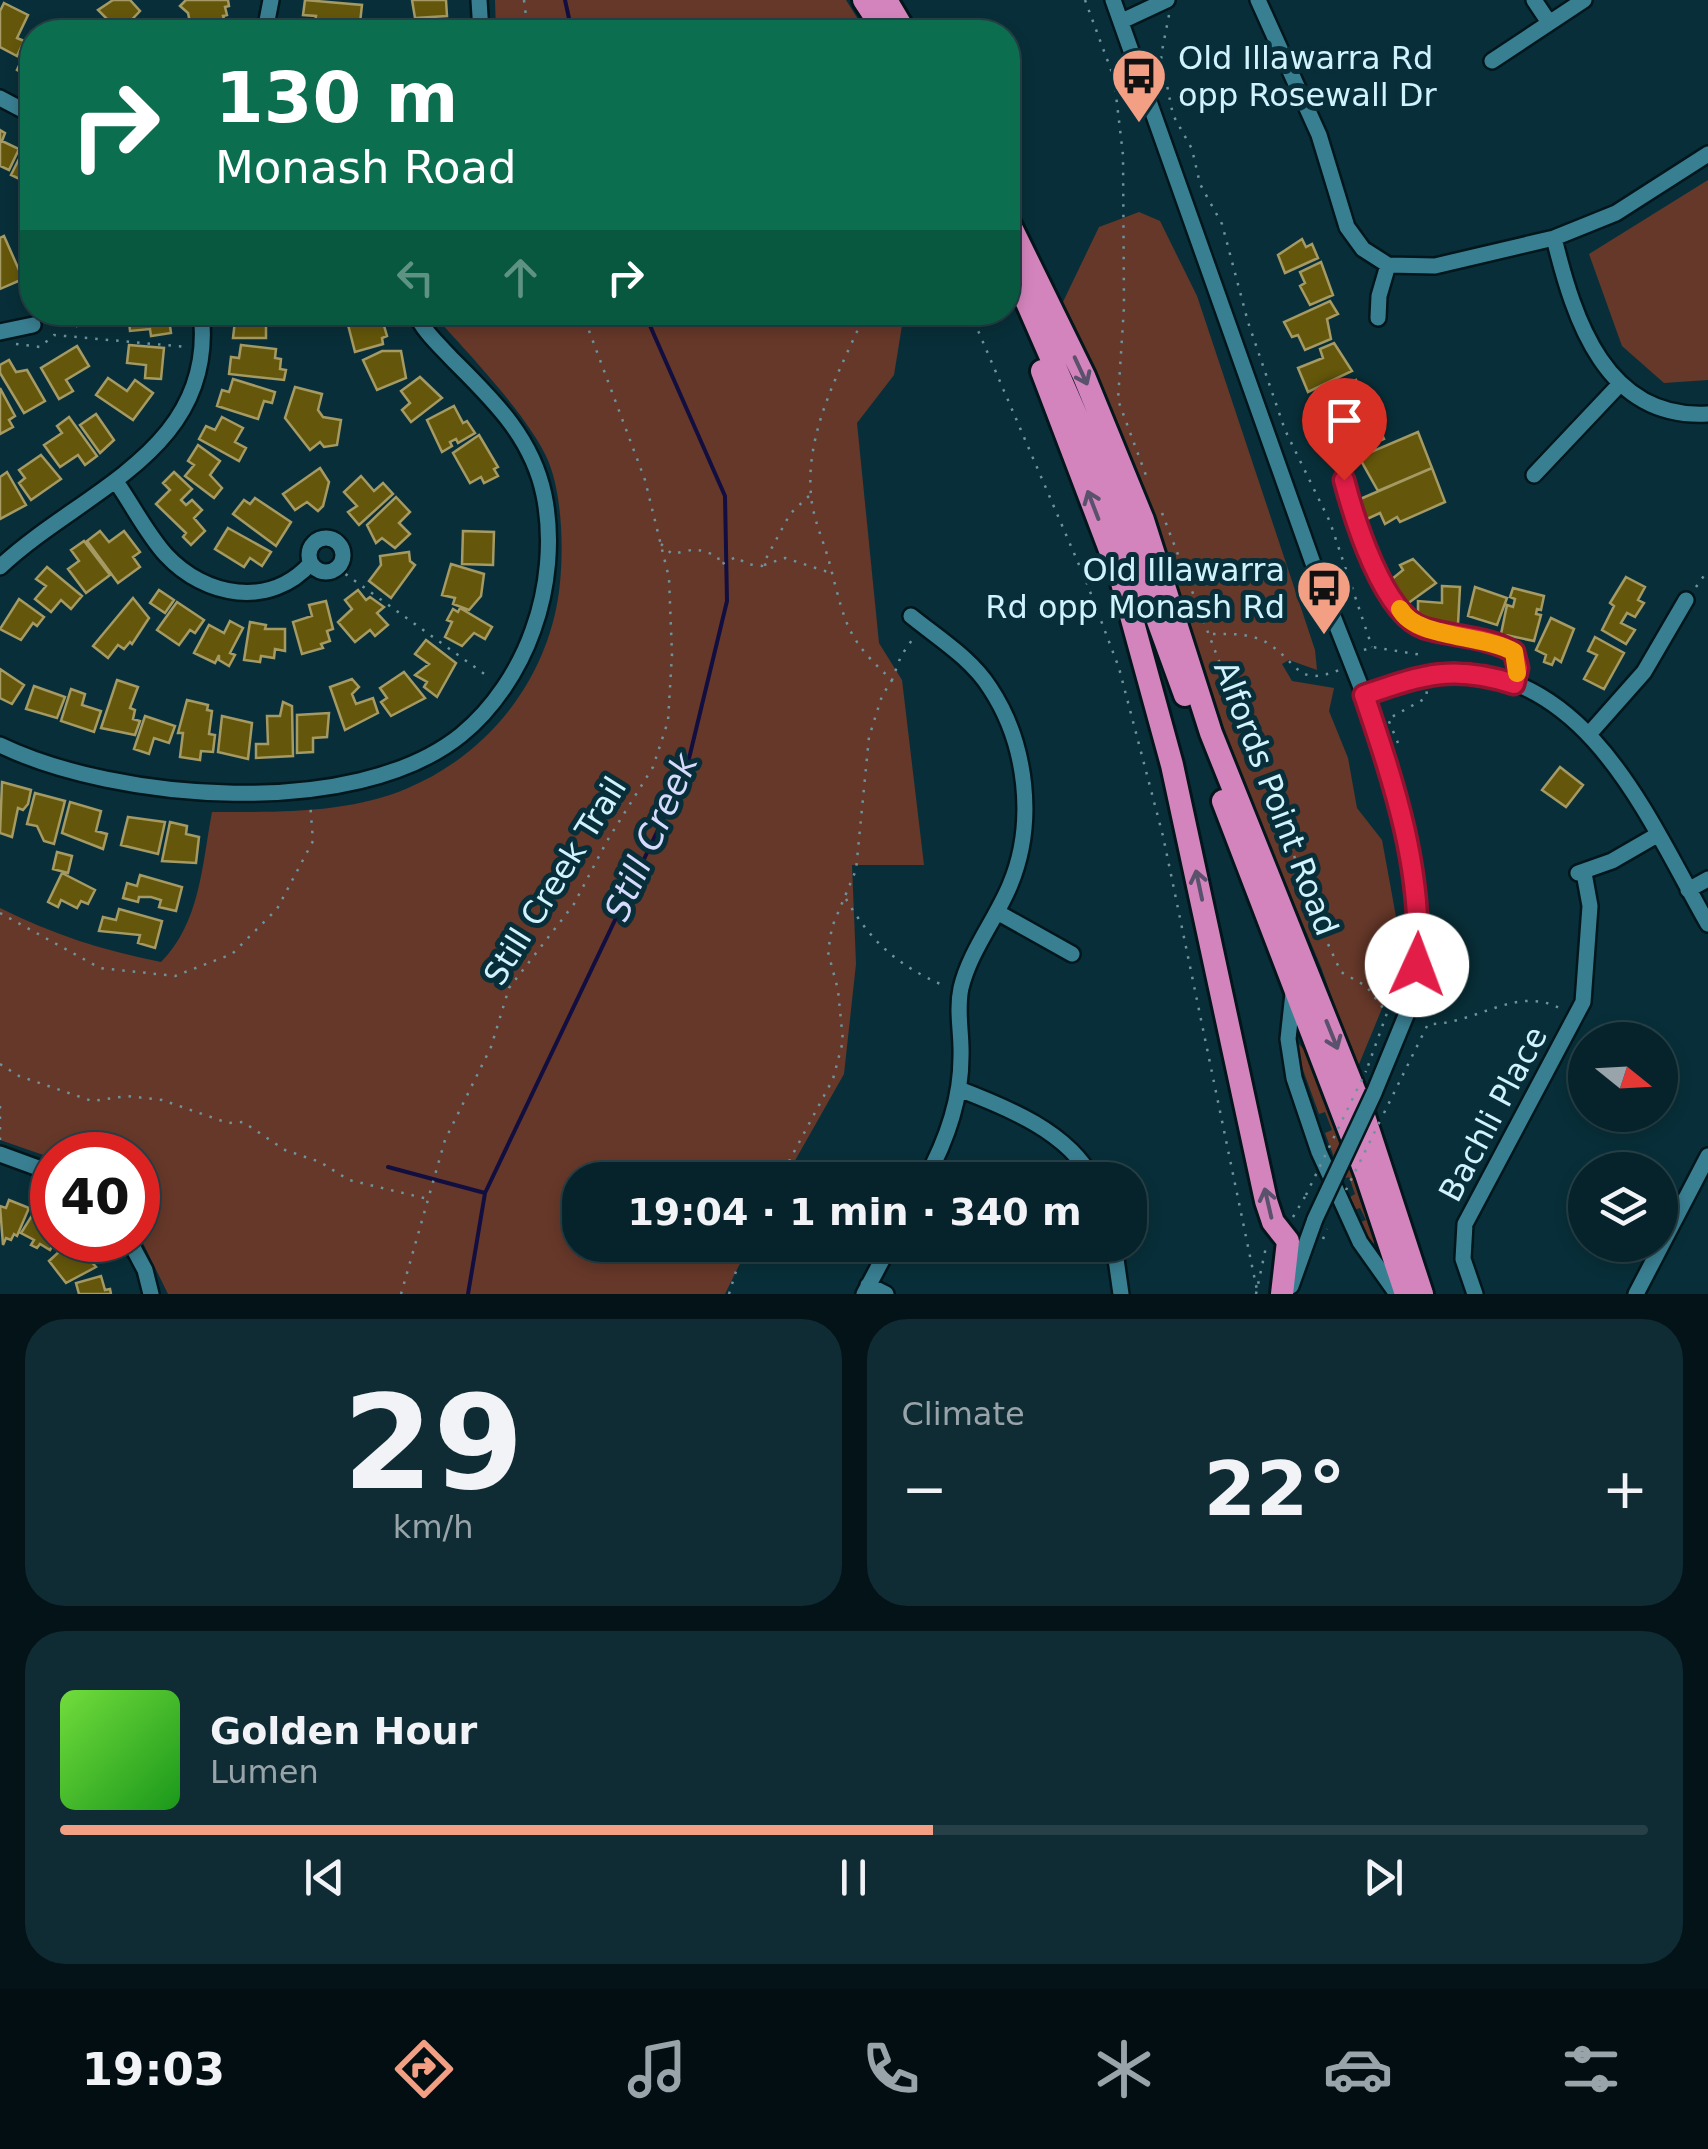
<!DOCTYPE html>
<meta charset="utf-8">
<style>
:root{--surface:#06232b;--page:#0f2b33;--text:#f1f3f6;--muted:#98a4a9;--line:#274047;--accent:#f39f84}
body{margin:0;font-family:"DejaVu Sans",sans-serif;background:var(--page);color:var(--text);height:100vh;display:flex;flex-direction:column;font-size:38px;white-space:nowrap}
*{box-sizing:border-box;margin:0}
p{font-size:32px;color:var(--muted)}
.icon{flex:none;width:55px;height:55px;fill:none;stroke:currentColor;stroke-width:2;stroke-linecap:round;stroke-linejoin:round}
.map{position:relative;height:1294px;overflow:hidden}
.panel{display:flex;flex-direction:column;gap:25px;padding:25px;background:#031318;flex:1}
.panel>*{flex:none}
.top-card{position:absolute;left:20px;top:20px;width:1000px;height:305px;border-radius:40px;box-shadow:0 5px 15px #0003,0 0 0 2px var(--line);background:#0b6e4f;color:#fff;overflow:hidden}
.needle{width:65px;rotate:108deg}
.controls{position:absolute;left:1568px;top:1022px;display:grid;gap:20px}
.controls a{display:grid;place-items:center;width:110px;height:110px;border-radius:50%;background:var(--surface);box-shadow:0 5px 15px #0003,0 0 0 2px var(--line);font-size:50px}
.speed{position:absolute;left:30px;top:1132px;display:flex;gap:20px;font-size:50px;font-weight:700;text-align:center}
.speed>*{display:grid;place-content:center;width:130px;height:130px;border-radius:50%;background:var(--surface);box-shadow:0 5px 15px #0003,0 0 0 2px var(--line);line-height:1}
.speed .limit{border:15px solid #d22;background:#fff;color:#111}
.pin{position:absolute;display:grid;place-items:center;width:85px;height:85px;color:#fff;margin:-102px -42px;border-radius:50% 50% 50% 0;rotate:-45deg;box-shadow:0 0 10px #0007}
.pin .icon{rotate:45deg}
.me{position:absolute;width:110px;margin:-55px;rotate:2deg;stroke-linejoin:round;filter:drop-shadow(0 0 8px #0008)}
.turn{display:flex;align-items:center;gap:35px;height:210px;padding:0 30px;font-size:45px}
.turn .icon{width:130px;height:130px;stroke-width:2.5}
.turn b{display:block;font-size:70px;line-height:85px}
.lanes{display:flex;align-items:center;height:95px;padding:0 30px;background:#0003;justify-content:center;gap:50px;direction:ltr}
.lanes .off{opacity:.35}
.big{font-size:75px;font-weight:700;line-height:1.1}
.panel .card{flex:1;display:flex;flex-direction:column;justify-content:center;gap:15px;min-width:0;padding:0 35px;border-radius:40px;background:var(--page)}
.panel .dial{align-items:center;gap:0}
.dial b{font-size:130px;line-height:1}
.song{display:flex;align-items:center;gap:30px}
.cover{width:120px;height:120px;border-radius:15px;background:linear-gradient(135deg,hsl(100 70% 55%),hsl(120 70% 35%))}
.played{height:10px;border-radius:5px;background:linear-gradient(90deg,var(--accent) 55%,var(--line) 55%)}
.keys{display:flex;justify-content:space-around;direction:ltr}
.heat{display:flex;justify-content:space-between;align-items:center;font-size:55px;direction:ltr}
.panel .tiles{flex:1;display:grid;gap:25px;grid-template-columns:1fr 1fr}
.card:last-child{grid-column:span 2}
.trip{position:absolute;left:562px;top:1162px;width:585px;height:100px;border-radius:40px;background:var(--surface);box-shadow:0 5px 15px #0003,0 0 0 2px var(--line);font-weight:700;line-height:100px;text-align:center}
.dock{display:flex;height:160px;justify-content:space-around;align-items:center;background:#020e11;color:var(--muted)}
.dock .icon{width:70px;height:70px}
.dock .selected{color:var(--accent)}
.dock b{font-size:45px;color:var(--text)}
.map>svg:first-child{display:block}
.green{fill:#663829}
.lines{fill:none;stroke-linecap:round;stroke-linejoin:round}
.stream{stroke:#120f40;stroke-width:4}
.building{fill:#64570b;stroke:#a59a63;stroke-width:2.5}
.minor-casing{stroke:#02161c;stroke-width:20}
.highway-casing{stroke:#02161c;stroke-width:28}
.path{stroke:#6e939d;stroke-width:2.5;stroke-dasharray:2.5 8;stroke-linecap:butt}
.minor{stroke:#397f92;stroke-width:15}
.highway{stroke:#d484bc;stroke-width:22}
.minor-bridge-casing{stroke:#02161c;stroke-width:20;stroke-linecap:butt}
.path-bridge{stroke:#6e939d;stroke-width:2.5;stroke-dasharray:2.5 8;stroke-linecap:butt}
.minor-bridge{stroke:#397f92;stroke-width:15}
.oneway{stroke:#5a516d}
.route-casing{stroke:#92132f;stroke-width:25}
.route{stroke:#e11d48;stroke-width:18}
.slow{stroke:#f59e0b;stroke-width:18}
.labels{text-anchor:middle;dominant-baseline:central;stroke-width:10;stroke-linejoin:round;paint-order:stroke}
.poi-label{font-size:32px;fill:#d1f3fd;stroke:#082f39;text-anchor:start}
.street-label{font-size:32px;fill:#d1f3fd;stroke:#082f39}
.water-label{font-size:35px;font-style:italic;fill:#d6dbfe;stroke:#082f39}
</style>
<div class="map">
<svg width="1708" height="1294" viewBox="0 0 1708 1294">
<rect width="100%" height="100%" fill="#082f39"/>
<path class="green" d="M495,0H846L866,32H496Z
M1708,180V380L1664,383L1622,346L1589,254Z
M1139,212L1160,221L1197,296L1315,650L1317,670L1289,660L1282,664L1292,681L1334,688L1329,711L1348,758L1357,808L1382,840L1399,933L1395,977L1357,1069L1321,967L1224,737L1172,583L1158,522L1062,304L1099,227Z
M432,313H904L894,375L857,423L879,643L902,680L924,865H852L856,964L844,1074L784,1180H580V1245H749L725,1294H168L138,1233V1155H52V1158L0,1140V908C51,934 105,951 161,962C200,923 202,865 212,812C276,812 348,814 408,788C490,753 547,679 559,592C564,554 563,491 546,456C525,412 465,350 432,313Z
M1297,1042L1309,1055L1380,1243H1373L1358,1223L1366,1220L1360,1208L1354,1210L1350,1197L1355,1194L1349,1177L1342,1179L1325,1133L1332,1130L1325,1112L1319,1114L1298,1056Z"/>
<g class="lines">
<path class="stream" d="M565,0L572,32
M388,1167L485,1193
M468,1294L485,1193L686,771L727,601L725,496L644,312"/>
</g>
<path class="building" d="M113,0H130L140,11L120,32L98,10Z
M186,0H228L229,6L225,7L227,15L223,16L226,25L192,32L188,13L180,6Z
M305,0L362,5L360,23L337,21L336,32L314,30L316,16L303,15Z
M446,0L447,16L415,18L412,0Z
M4,3L28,15L17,38L24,41L17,56L0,47V11Z
M32,38V78L17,70Z
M0,130L5,133L2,141L19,149L9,170L0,166Z
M27,143L32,146V185L11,175Z
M24,235H32V280H27Z
M4,236L23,279L0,289V238Z
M1302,239L1306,247L1312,244L1318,258L1285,273L1278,255Z
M1321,262L1333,295L1310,305L1300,286L1305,283L1300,272Z
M1330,301L1338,314L1327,319L1331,339L1305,350L1298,335L1292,337L1284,322Z
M73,312H103L104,318L77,326Z
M128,312H168L171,333L151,336L150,329L130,331Z
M236,312H266V338H233Z
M363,312H380L387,336L382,338L383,344L355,352L346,317Z
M1334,343L1352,371L1308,392L1298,368L1323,358L1320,349Z
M129,345L164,348L161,379L145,378L146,365L127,363Z
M241,345L276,349L275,358L281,359L280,369L286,370L284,380L229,374L231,357L239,358Z
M77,346L89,366L66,380L73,391L59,399L41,368Z
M382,351H401L406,378L377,390L363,360Z
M9,360L16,372L27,370L45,401L24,413L0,373V365Z
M420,377L442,398L411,422L402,410L410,403L401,391Z
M108,378L127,391L135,380L153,393L133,420L96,395Z
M233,379L275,392L272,403L264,401L258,419L217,406L222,390L229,392Z
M1356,380L1361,394L1367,392L1372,405L1332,423L1325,405L1346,396L1342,386Z
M295,387L322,394L318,410L323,417L341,420L337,445L324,447L320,442L310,450L285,418Z
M0,388L15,416L9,420L13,427L0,434Z
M454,406L463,423L467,421L475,433L458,443L456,439L450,442L452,446L442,452L427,420Z
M1371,411L1384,439L1349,455L1337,428Z
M96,414L114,440L100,453L80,425Z
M69,417L97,456L85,465L78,455L60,467L44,445L62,433L57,426Z
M222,417L243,428L235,442L246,448L239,461L199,439L206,426L215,430Z
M1418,432L1432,468L1378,491L1359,457Z
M479,435L498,467L494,469L498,476L484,483L481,477L470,483L453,453Z
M198,445L220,461L210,475L222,488L214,498L185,476L194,465L188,461Z
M41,455L61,479L31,500L19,483L25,478L19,470Z
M320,468L329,482L323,506L318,511L307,502L295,510L283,494Z
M1432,468L1445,502L1400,522L1397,517L1385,524L1380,513L1367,519L1358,500Z
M7,472L26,505L0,519V477Z
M174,472L192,489L181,500L186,505L192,500L202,510L194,518L205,531L191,545L183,537L186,533L156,504L170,490L163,483Z
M361,476L374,491L383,483L393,494L359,525L348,512L357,506L344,492Z
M396,497L410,512L399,523L410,534L395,548L382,538L376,543L367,525Z
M255,498L291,522L276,546L233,514L244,500L250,504Z
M228,528L271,552L262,566L250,558L244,567L215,549Z
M100,531L109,542L124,531L140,552L133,557L140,567L118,583L87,541Z
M463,531L494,532L493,565L462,564Z
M84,541L110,575L86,593L68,569L79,561L71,550Z
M409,552L410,561L415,565L391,598L369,581L381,565L380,556Z
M1413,559L1436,583L1407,604L1392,579L1403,570L1400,565Z
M451,564L484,574L481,596L469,610L453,604L455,598L442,595Z
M47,567L82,596L71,609L61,600L51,612L35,599L46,586L36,579Z
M1626,577L1645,587L1638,600L1644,603L1635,617L1627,613L1621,623L1635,630L1626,644L1602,630L1614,606L1610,603Z
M1442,586L1460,587L1458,624L1418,618V601L1442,603Z
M1475,587L1507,598L1497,625L1468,616Z
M1513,588L1544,596L1541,610L1537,609L1536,614L1541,615L1534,641L1501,634L1507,605L1513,607L1515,599L1510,597Z
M159,590L174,600L165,613L150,603Z
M358,590L366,600L370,597L384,607L377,613L388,625L375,636L370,630L355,642L338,622L352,609L345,600Z
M133,598L149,618L132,644L130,642L124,649L118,645L108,658L93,646Z
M19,599L44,617L37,626L33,623L21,640L0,629Z
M326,601L333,629L327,631L330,641L321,644L323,648L302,654L293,622L312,616L309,605Z
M177,602L204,620L195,633L190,630L179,645L157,630Z
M460,608L492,627L485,639L474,633L462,646L445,637L452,622L447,620L453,609L458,612Z
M1551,618L1574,629L1561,662L1555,658L1552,665L1544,662L1546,655L1536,650Z
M230,621L243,628L230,653L235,655L229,666L219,660V655L215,663L194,653L209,625L224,633Z
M250,622L266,625L265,629H285V651L275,649L274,658L261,656L260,662L244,660Z
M1595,637L1624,653L1604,689L1584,679L1597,655L1588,651Z
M426,640L456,663L437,697L424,687L427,682L415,675L429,664L415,654Z
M0,669L24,685L12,704L0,698Z
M404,672L425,698L391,716L381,702L387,698L380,688Z
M352,679L359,687L352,694L356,704L373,698L378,713L345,730L330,687Z
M117,680L138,687L130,708L135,710L133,719L140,721L135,735L101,728Z
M34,686L65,697L57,718L26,709Z
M71,689L85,694L82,705L101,711L94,732L61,721Z
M187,700L208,705L207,710L212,711L209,734L215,735L213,752L201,751L200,760L180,757L183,733H178Z
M283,702L292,706L293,756L256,758V744H268L267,716H280Z
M329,713L327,737L313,738V752L297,753V715Z
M145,716L175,726L169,743L154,738L149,754L134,749Z
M222,716L252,723L248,759L218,752Z
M1560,767L1583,785L1566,807L1542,790Z
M2,782L31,790L28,804L23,810L18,808L12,837L0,833Z
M35,793L65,801L54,844L44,841L37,826L27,824Z
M70,802L101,811L96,831L107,834L103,849L62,833Z
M128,817L165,822L158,854L121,845Z
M170,822L187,826L186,834L199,837L196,863L162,861Z
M57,852L72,856L68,873L53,869Z
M62,873L95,890L88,904L81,901L77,908L61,900L58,907L48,902Z
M140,875L182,887L176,911L159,907L161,900L151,897H139L138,902L123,898L127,883L137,886Z
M119,909L162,921L155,948L138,943L140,935L99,931L103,917L116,920Z
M9,1200L29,1208L17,1236L14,1234L11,1240L6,1238L3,1245L0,1206L6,1208Z
M38,1206L51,1214L48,1220L52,1223V1240H56L50,1250L40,1244L37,1248L31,1245L34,1240L21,1233Z
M72,1240L96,1267L66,1283L49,1261Z
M101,1276L105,1290L110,1289L111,1294H79L76,1283Z"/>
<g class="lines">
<g class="minor-casing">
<path id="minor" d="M479,0L481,32
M1113,0L1320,583L1364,695L1409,842L1419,912L1417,965L1407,1013L1374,1093
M1258,0L1319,135L1347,227L1363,249L1388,265L1435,266L1554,238L1616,213L1708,154
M1534,0L1548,21
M1122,21L1167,0
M265,31L271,0
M1492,61L1584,0
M0,98L32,115
M1554,238C1574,320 1606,420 1708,414
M1378,318L1379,296L1388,265
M0,332L33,325
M1534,475L1619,385
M1344,480C1354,518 1383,614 1423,627C1453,637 1487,636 1514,652L1517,668L1514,684
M117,483C133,506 147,534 166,555C205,597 270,609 311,563
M309 555a17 17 0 1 1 34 0a17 17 0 1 1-34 0Z
M0,567C80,491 218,451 201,312
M911,616C938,638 971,658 990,688C1027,744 1036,823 1010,885C995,921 970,951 961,988C956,1011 962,1034 961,1057C961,1101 946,1142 925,1180
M1364,695C1392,686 1422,670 1453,671C1591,673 1650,823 1708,924
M1590,733L1644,672L1686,600
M0,745C116,801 354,821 461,735C493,709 519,670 533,630C548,589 553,539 544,495C532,437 493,400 453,360C439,345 423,331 415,312
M1578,873L1612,861L1657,835
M1688,890L1708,879
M997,912L1072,954
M1293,993L1288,1039L1294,1078L1319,1152L1360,1242L1397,1294
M959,1089C1006,1107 1069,1132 1093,1180
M0,1154L52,1173
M129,1240L145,1270L151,1294
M1114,1245L1121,1294
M868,1285L886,1294
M1291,1286L1315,1219
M864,1294L890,1245
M1475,1294L1463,1259L1465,1224L1583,1002L1590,906L1584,873
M1636,1294L1708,1156"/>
</g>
<g class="highway-casing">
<path id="highway" d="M864,0L885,32
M886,0L905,32
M1008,221L1084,376L1143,520L1211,733L1361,1107L1422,1294
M1008,259L1118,511L1185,695
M1042,371L1121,579L1172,765L1266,1201L1273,1222L1288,1241L1282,1294
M1223,801L1366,1174L1406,1294"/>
</g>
<path class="path" d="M524,0L528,32
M1085,0L1114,78L1123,155L1124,307L1118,400L1147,478
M1169,15L1161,56L1173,115L1192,149L1200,184L1222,224L1248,322L1285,430L1330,522L1372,647
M866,312C841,368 805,431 811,495C813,521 825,543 831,569C846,626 847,639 892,680L901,656L914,637
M970,312L1086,581L1119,668L1163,836L1257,1290
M16,344L40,347L54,335L187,347
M1162,513L1328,944L1341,972L1366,986L1387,1013L1368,1066
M661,544L672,554C693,550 695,546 718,557L720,565L736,557L747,564L762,566L790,514L810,495
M764,565L785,558L831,573
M337,568L490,678
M1696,587L1708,570
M1213,634C1233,634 1252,633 1269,644C1299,664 1297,687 1339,670
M1364,650L1372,647L1422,655L1423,658
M1398,743L1388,719L1426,698L1427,690
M846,899C871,942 898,966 945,986
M0,913L100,968L175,976L232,954L277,909L313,841L310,802
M0,1064L19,1076L92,1101L127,1096L162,1100L228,1123L243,1122L285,1150L320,1162L349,1180L428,1199
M0,1106V1140
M1384,1113L1428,1024C1477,1025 1517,983 1563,1010
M779,1180L833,1079L843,1041L838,990L828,952L832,927L856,870L869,737L882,696L892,680
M1293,1217L1306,1195
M401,1294L445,1140L491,1047L509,988L574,904L607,841L653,767L668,721L672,654L669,578L645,480L582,312
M729,1294L744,1245
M1256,1294L1266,1247"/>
<use href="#minor" class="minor"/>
<use href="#highway" class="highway"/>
<g class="minor-bridge-casing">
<path id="minor-bridge" d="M1315,1219L1374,1093"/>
</g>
<path class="path-bridge" d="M1346,1190L1383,1115
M1306,1195L1366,1071
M1323,1239L1327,1229"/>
<use href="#minor-bridge" class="minor-bridge"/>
</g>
<defs><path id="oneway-shaft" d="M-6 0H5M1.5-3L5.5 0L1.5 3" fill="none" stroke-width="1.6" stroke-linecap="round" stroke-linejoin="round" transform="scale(2.5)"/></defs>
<g class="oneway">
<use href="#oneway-shaft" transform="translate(1081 371) rotate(65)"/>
<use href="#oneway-shaft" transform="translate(1093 505) rotate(-111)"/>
<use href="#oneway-shaft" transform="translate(1199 885) rotate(-102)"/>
<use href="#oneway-shaft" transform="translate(1332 1035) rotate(68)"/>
<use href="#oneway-shaft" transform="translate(1268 1203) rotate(-103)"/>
</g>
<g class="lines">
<g class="route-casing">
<path id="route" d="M1344,480C1354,518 1383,614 1424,628C1454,637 1487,636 1514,652L1518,668L1514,684C1452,664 1423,675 1364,695C1394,784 1423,869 1417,965"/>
</g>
<use href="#route" class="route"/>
<path class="slow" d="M1400,609C1416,639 1484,634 1514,652L1517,673"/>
</g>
<defs>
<g id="bus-pin" transform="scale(2.875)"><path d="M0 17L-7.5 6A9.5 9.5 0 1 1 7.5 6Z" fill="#f39f84" stroke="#082f39"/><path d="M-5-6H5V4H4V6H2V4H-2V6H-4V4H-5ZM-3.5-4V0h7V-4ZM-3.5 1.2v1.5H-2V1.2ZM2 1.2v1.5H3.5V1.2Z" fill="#111"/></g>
</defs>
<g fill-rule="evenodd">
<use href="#bus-pin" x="1139" y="76"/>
<use href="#bus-pin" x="1324" y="588"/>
</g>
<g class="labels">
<g class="poi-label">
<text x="1178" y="58">Old Illawarra Rd<tspan x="1178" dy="37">opp Rosewall Dr</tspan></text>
<text x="1285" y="570" text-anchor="end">Old Illawarra<tspan x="1285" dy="37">Rd opp Monash Rd</tspan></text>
</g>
<g class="street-label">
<text transform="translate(1276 798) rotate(69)">Alfords Point Road</text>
<text transform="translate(555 881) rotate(-58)">Still Creek Trail</text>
<text transform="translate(1493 1114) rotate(-62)">Bachli Place</text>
</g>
<g class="water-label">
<text transform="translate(651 837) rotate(-66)">Still Creek</text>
</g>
</g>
</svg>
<div class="controls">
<a><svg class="needle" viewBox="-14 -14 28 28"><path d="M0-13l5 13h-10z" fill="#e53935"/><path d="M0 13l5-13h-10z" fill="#98a4a9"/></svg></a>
<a><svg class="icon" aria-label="layers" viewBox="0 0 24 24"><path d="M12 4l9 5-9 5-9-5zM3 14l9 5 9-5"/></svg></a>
</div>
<div class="speed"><div class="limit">40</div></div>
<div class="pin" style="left:1344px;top:480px;background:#d93025"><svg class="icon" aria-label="arrive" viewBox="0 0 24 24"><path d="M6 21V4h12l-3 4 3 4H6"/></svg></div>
<svg class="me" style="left:1417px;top:965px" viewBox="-20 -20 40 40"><circle r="19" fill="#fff"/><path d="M0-13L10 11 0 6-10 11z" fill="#e11d48"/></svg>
<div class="trip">19:04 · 1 min · 340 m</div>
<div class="top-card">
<div class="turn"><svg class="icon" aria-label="right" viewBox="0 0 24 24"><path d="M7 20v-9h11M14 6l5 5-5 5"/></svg><div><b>130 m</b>Monash Road</div></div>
<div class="lanes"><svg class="icon off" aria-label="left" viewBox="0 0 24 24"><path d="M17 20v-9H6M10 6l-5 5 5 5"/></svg><svg class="icon off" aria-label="ahead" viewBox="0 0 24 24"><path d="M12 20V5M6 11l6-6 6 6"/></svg><svg class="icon" aria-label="right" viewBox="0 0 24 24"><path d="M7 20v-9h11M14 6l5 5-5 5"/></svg></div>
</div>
</div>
<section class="panel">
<div class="tiles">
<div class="card dial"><b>29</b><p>km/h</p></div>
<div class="card"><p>Climate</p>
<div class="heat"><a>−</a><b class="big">22°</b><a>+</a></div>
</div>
<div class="card">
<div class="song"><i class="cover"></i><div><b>Golden Hour</b><p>Lumen</p></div></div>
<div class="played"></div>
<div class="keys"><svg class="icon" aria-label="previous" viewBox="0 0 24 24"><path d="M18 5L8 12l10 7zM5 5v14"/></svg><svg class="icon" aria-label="pause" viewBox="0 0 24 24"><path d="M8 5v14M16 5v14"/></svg><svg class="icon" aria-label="next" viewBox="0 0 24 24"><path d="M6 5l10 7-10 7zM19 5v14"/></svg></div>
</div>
</div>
</section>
<nav class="dock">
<b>19:03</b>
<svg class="icon selected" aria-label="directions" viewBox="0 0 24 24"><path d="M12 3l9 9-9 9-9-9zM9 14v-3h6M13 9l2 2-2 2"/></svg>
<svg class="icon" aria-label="music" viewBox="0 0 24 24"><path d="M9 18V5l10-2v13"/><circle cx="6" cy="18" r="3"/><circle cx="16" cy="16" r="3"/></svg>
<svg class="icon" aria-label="phone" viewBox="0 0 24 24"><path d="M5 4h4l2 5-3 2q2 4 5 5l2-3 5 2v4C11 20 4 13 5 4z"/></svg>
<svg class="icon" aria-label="climate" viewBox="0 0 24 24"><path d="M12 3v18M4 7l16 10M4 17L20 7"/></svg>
<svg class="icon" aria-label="car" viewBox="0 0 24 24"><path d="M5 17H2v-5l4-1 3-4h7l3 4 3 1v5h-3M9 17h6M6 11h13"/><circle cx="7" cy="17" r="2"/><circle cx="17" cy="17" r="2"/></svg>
<svg class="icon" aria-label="filters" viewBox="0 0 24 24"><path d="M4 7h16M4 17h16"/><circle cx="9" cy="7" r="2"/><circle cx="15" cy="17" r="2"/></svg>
</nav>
